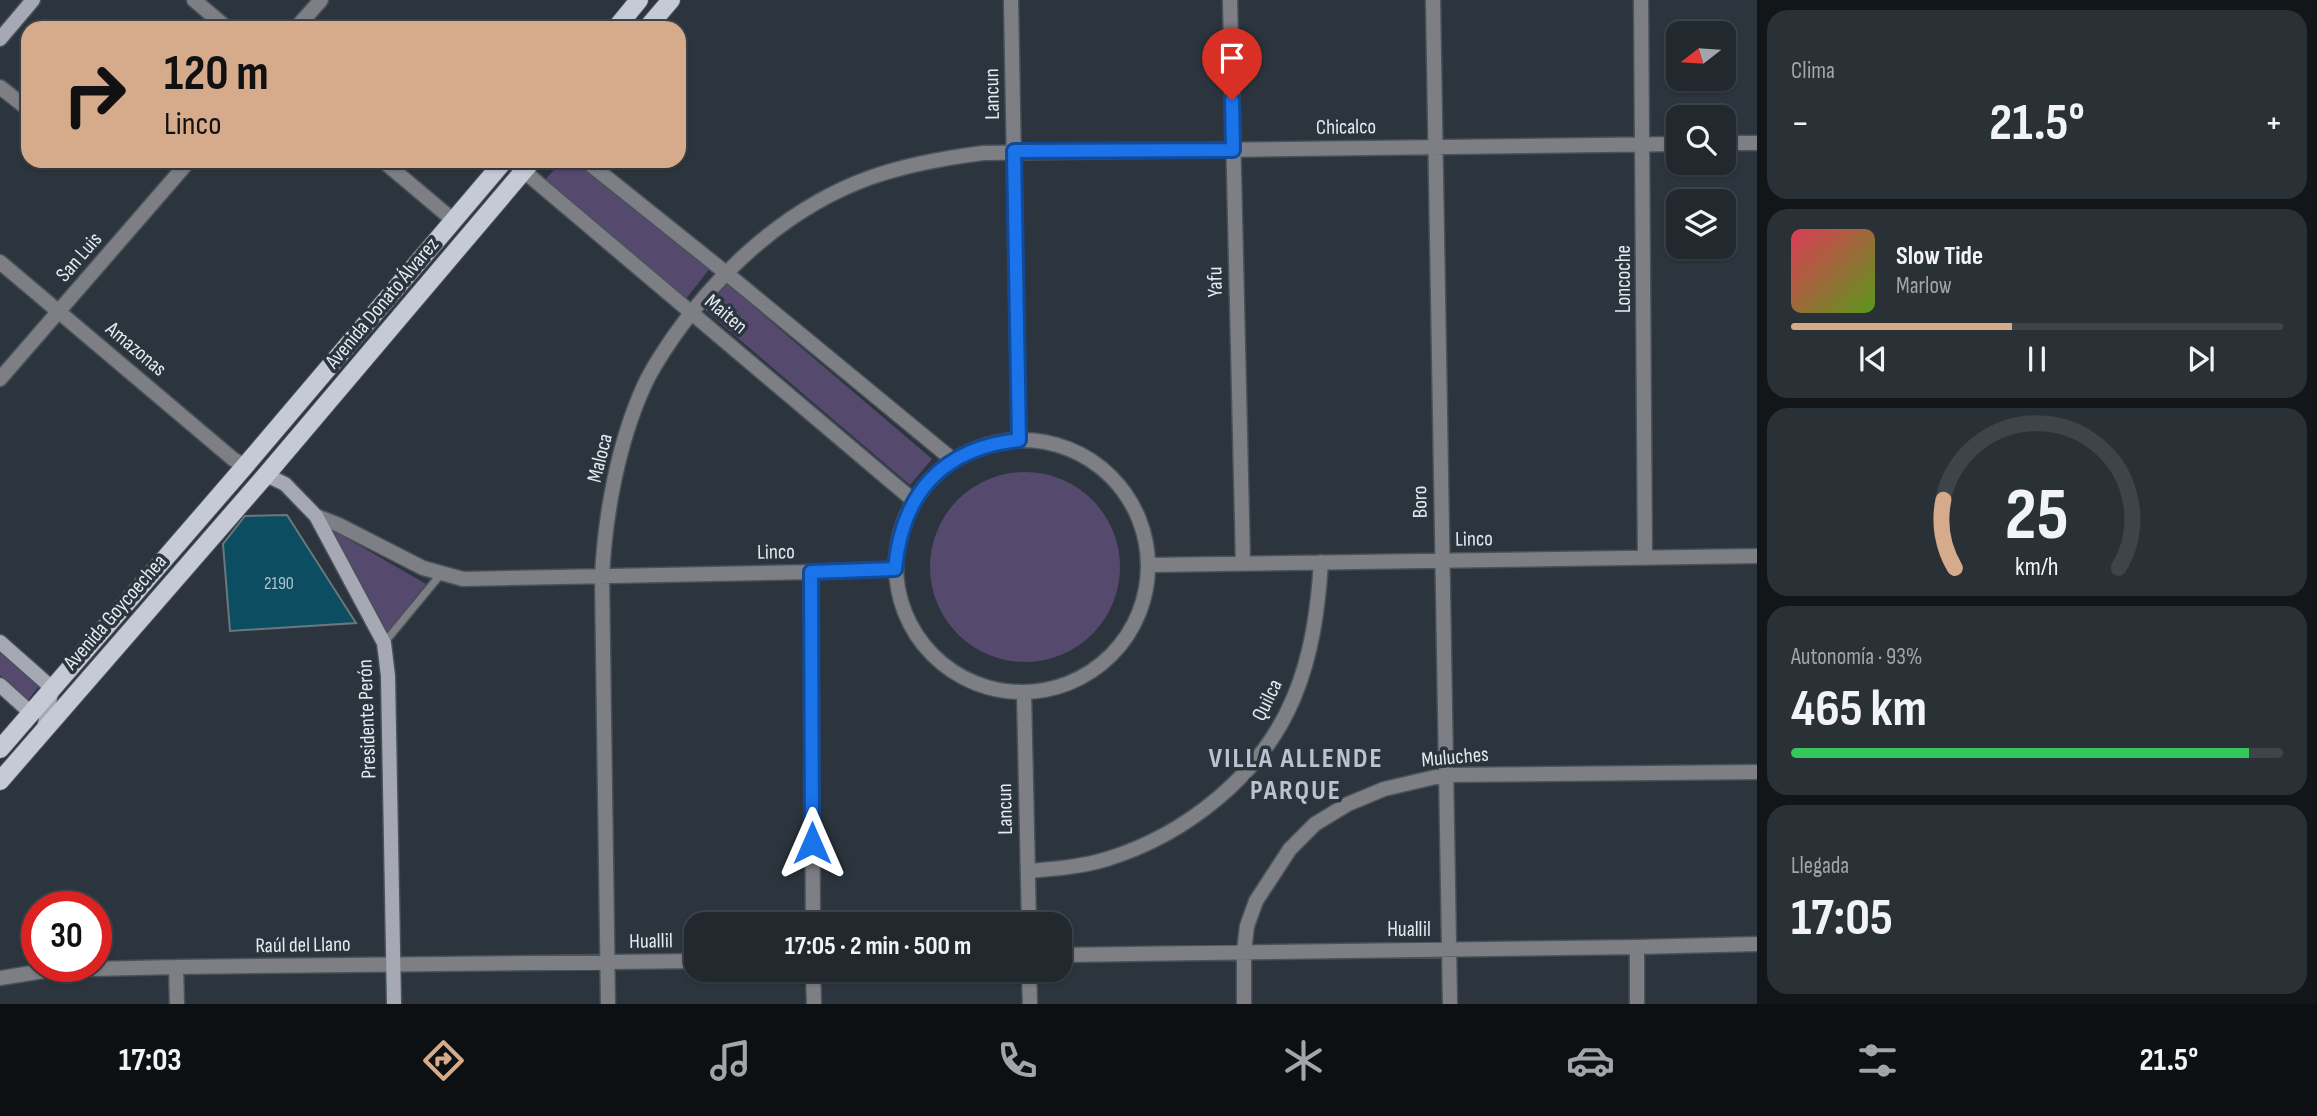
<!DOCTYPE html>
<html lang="es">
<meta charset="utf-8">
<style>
:root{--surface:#21282e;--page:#293036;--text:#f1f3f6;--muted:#a2a6aa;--line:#3e444a;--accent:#d6ab8b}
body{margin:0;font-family:"Sofia Sans Condensed",sans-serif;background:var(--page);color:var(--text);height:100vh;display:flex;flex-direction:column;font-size:26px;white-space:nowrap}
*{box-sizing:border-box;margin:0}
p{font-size:23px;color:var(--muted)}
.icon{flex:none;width:38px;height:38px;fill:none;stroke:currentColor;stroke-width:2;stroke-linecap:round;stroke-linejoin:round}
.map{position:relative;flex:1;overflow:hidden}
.panel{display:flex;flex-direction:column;gap:10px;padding:10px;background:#121619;width:560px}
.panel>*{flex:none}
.hud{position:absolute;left:21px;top:21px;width:665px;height:147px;border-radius:21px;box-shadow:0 2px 5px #0004,0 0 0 2px var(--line);background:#d6ab8b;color:#111;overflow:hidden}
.needle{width:46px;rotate:253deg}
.fabs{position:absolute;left:1666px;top:21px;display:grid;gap:14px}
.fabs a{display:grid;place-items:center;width:70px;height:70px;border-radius:14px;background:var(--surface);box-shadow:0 2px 5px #0004,0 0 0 2px var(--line);font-size:35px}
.speed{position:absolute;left:21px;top:891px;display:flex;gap:14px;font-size:35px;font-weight:700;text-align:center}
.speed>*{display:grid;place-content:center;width:91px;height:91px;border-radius:50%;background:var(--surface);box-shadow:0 2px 5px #0004,0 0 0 2px var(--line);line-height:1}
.speed .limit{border:10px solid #d22;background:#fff;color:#111}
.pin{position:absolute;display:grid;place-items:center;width:60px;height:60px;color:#fff;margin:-72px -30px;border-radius:50% 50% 50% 0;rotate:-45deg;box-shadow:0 0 7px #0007}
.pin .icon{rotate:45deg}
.me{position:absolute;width:77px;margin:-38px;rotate:0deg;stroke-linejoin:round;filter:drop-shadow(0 0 5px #0008)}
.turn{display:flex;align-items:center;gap:24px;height:147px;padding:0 28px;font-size:32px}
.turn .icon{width:91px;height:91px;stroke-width:2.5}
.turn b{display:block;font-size:49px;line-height:60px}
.big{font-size:52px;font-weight:700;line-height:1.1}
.panel .card{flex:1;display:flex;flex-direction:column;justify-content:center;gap:10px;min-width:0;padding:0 24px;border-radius:21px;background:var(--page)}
.panel .dial{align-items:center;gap:0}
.dial svg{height:182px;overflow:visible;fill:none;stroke:var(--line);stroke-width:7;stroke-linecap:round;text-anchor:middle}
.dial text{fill:var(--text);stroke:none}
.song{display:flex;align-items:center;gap:21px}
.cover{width:84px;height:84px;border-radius:10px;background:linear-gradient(135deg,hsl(350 70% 55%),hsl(90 70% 35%))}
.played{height:7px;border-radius:4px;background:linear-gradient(90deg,var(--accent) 45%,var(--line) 45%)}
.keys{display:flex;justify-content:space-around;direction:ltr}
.heat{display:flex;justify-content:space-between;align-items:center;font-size:38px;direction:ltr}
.charge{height:10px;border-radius:5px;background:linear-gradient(90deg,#34c759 93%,var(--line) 0)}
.trip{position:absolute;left:684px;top:912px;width:388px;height:70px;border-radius:21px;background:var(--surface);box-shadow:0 2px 5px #0004,0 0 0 2px var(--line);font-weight:700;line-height:70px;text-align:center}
.dock{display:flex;height:112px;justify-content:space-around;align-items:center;background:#0d1012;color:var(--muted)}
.dock .icon{width:49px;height:49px}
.dock .on{color:var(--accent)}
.dock b{font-size:32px;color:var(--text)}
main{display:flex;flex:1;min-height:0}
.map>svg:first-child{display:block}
.green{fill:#56496e}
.building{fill:#0c4d61;stroke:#69787f;stroke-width:2}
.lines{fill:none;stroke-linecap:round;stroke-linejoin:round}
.service-casing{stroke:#49525a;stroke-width:10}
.minor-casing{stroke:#49525a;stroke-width:17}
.secondary-casing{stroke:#49525a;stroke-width:17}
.primary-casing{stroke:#49525a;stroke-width:20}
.service{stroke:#7d7f85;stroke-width:7}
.minor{stroke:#7d7f85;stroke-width:14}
.secondary{stroke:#a6a9b3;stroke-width:14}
.primary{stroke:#c6c9d6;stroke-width:18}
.route-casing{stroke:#114b97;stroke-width:18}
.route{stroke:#1a73e8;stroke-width:12}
.labels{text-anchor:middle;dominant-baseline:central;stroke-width:7;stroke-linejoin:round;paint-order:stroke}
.number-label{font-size:18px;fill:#aec3cc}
.street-label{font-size:21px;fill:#e4eaf0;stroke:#2c353e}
.district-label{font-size:28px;font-weight:bold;letter-spacing:2px;fill:#b9c4d0;stroke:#2c353e}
</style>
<main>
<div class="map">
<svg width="1757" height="1004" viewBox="0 0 1757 1004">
<rect width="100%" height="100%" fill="#2c353e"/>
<path class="green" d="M562,161H573L711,267L685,300L544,181Z
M727,284L932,459L910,485L705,310Z
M930 567a95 95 0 1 1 190 0a95 95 0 1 1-190 0Z
M331,529L426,584L382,639Z
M0,651L39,686L28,700L0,675Z"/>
<path class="building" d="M287,515L356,623L230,631L223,544L245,516Z"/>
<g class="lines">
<g class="service-casing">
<path id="service" d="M384,643L441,574"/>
</g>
<g class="minor-casing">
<path id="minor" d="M194,0L227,28
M1011,0L1019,440
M1230,0L1243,563
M1433,0L1450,1004
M1641,0L1645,558
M296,28L321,0
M0,87L28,109
M1724,143H1757
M383,161L453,220
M512,161L914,501
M586,161L726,273L953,460
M0,262L233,459L245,466
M0,379L189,161
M896 566a126 126 0 1 1 252 0a126 126 0 1 1-252 0Z
M316,516L339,525L423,568L463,579L811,572L895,569
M1150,565L1757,556
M811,572L813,924
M1024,693L1029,924
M1028,871C1054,869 1081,867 1107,859C1185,835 1262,775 1294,697C1312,654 1318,609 1321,562
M1637,947V1004
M1060,955L1637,947L1757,944
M176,967L177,1004
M813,970L814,1004
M1029,970L1030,1004
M0,978L50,970L176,967L696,961
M608,1004L602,577C605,515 618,443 644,386C652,368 663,352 674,336C722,268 789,207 869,178C905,165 944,158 983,153L1678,144
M1244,1004V951L1247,926L1256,901L1290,849L1315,824L1348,804L1384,789L1444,775L1757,772"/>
</g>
<g class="secondary-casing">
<path id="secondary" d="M0,39L33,0
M266,475L285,484L316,516L384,643L388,676L394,1004
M0,642L52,688L44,729
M0,685L31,713L40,710"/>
</g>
<g class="primary-casing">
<path id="primary" d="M616,28L639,0
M647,28L671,0
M0,749L245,466L504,161
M0,781L266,475L532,161"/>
</g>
<use href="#service" class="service"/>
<use href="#minor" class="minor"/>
<use href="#secondary" class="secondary"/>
<use href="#primary" class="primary"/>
</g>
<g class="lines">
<g class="route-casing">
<path id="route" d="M812,843L811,572L895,569C902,493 943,448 1019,440L1014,151L1233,150L1232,100"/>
</g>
<use href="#route" class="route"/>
</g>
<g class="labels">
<g class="number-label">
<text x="279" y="583">2190</text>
</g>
<g class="street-label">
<text transform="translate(992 94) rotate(-91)">Lancun</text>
<text transform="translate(1346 127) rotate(-1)">Chicalco</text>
<text transform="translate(79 257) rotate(-49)">San Luis</text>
<text transform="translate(1623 279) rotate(-90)">Loncoche</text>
<text transform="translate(1215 282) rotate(-91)">Yafu</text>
<text transform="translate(382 303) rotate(-50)">Avenida Donato Álvarez</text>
<text transform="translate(726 314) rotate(40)">Maiten</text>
<text transform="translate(136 349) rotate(40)">Amazonas</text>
<text transform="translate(600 458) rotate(-76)">Maloca</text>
<text transform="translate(1420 502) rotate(-91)">Boro</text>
<text transform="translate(1474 539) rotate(-1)">Linco</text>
<text transform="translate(776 552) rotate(-1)">Linco</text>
<text transform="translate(115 612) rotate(-49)">Avenida Goycoechea</text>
<text transform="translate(1267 700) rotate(-64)">Quilca</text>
<text transform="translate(367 719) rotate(-92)">Presidente Perón</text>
<text transform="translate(1455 757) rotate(-5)">Muluches</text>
<text transform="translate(1005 809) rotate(-91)">Lancun</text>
<text x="1409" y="929">Huallil</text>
<text transform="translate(651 941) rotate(-1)">Huallil</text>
<text transform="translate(303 945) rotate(-1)">Raúl del Llano</text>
</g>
<g class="district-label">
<text x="1296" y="758">VILLA ALLENDE<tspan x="1296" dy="32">PARQUE</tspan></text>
</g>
</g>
</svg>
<div class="fabs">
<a><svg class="needle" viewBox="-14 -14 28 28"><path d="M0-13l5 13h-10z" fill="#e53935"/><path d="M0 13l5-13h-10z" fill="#a2a6aa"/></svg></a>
<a><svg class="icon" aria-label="search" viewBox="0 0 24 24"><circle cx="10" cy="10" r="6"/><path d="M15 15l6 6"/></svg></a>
<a><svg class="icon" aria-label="layers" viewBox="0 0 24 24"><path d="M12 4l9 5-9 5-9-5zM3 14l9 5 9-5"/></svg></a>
</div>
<div class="speed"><div class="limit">30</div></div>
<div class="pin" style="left:1232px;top:100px;background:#d93025"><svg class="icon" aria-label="arrive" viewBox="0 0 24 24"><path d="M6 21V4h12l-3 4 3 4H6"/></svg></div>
<svg class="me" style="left:812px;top:843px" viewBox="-20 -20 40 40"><path d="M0-17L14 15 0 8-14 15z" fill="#1a73e8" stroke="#fff" stroke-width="4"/></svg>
<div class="trip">17:05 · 2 min · 500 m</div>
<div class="hud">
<div class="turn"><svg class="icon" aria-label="right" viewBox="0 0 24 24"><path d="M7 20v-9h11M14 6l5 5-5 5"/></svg><div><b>120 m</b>Linco</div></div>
</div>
</div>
<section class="panel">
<div class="card"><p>Clima</p>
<div class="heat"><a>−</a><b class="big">21.5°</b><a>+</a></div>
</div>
<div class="card">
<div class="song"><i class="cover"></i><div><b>Slow Tide</b><p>Marlow</p></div></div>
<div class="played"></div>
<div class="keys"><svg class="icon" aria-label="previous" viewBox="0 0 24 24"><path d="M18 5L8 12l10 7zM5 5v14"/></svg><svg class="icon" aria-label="pause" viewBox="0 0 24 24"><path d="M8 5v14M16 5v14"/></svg><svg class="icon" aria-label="next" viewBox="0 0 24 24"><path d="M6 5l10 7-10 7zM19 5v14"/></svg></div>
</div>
<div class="card dial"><svg viewBox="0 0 100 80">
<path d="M14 69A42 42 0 1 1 86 69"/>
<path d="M14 69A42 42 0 0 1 9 39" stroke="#d6ab8b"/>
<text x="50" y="56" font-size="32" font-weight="700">25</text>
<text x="50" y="72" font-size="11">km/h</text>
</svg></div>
<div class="card"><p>Autonomía · 93%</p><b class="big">465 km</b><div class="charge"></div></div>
<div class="card"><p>Llegada</p><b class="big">17:05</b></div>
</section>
</main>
<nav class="dock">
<b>17:03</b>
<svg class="icon on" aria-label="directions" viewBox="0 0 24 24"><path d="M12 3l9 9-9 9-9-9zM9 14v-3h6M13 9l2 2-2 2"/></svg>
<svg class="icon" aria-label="music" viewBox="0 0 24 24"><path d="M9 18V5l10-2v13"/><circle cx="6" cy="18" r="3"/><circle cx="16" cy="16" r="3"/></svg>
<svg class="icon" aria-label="phone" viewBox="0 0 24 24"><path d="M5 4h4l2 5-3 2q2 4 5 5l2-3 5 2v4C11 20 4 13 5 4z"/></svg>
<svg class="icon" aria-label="climate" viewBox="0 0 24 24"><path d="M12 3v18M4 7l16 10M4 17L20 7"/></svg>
<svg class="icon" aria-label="car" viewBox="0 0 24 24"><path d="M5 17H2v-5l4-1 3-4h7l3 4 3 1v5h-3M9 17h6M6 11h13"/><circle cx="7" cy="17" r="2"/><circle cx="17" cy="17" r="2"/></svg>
<svg class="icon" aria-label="filters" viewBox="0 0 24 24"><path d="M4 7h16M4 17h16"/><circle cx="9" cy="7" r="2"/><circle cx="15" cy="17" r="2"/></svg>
<b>21.5°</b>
</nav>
